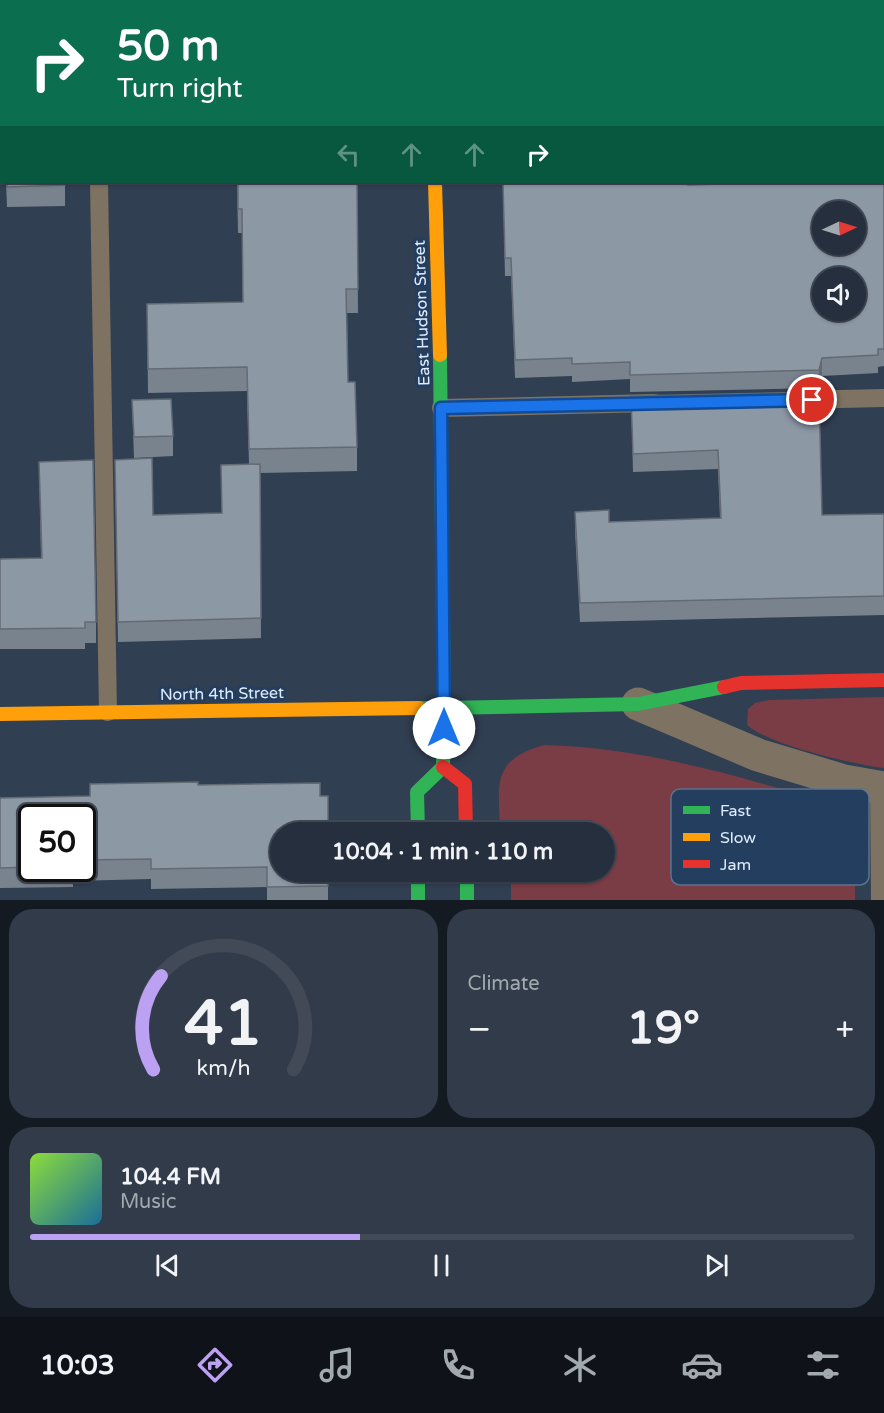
<!DOCTYPE html>
<meta charset="utf-8">
<style>
:root{--surface:#252f3e;--page:#313b49;--text:#f1f3f6;--muted:#a3a9b0;--line:#424a58;--accent:#bca0f2}
body{margin:0;font-family:"Varela Round",sans-serif;background:var(--page);color:var(--text);height:100vh;display:flex;flex-direction:column;font-size:22px;white-space:nowrap}
*{box-sizing:border-box;margin:0}
p{font-size:20px;color:var(--muted)}
.icon{flex:none;width:33px;height:33px;fill:none;stroke:currentColor;stroke-width:2;stroke-linecap:round;stroke-linejoin:round}
.map{position:relative;height:900px;overflow:hidden}
.drawer{display:flex;flex-direction:column;gap:9px;padding:9px;background:#141a22;flex:1}
.drawer>*{flex:none}
.top-card{position:absolute;left:0px;top:0px;width:885px;height:183px;box-shadow:0 2px 4px #0004,0 0 0 2px var(--line);background:#0b6e4f;color:#fff;overflow:hidden}
.needle{width:39px;rotate:86deg}
.fabs{position:absolute;left:812px;top:201px;display:grid;gap:12px}
.fabs a{display:grid;place-items:center;width:54px;height:54px;border-radius:50%;background:var(--surface);box-shadow:0 2px 4px #0004,0 0 0 2px var(--line);font-size:30px}
.speed{position:absolute;left:18px;top:804px;display:flex;gap:12px;font-size:30px;font-weight:700;text-align:center}
.speed>*{display:grid;place-content:center;width:78px;height:78px;border-radius:50%;background:var(--surface);box-shadow:0 2px 4px #0004,0 0 0 2px var(--line);line-height:1}
.speed .limit{border:3px solid #111;border-radius:9px;background:#fff;color:#111}
.pin{position:absolute;display:grid;place-items:center;width:51px;height:51px;color:#fff;margin:-26px;border:3px solid #fff;border-radius:50%;box-shadow:0 2px 6px #0007}
.me{position:absolute;width:66px;margin:-33px;rotate:0deg;stroke-linejoin:round;filter:drop-shadow(0 0 4px #0008)}
.turn{display:flex;align-items:center;gap:21px;height:126px;padding:0 18px;font-size:27px}
.turn .icon{width:78px;height:78px;stroke-width:2.5}
.turn b{display:block;font-size:42px;line-height:51px}
.lanes{display:flex;align-items:center;height:57px;padding:0 18px;background:#0003;justify-content:center;gap:30px;direction:ltr}
.lanes .off{opacity:.35}
.big{font-size:45px;font-weight:700;line-height:1.1}
.drawer .tile{flex:1;display:flex;flex-direction:column;justify-content:center;gap:9px;min-width:0;padding:0 21px;border-radius:24px;background:var(--page)}
.drawer .dial{align-items:center;gap:0}
.dial svg{height:156px;overflow:visible;fill:none;stroke:var(--line);stroke-width:7;stroke-linecap:round;text-anchor:middle}
.dial text{fill:var(--text);stroke:none}
.song{display:flex;align-items:center;gap:18px}
.cover{width:72px;height:72px;border-radius:9px;background:linear-gradient(135deg,hsl(90 70% 55%),hsl(200 70% 35%))}
.played{height:6px;border-radius:3px;background:linear-gradient(90deg,var(--accent) 40%,var(--line) 40%)}
.keys{display:flex;justify-content:space-around;direction:ltr}
.heat{display:flex;justify-content:space-between;align-items:center;font-size:33px;direction:ltr}
.drawer .tiles{flex:1;display:grid;gap:9px;grid-template-columns:1fr 1fr}
.tile:last-child{grid-column:span 2}
.trip{position:absolute;left:270px;top:822px;width:345px;height:60px;border-radius:30px;background:var(--surface);box-shadow:0 2px 4px #0004,0 0 0 2px var(--line);font-weight:700;line-height:60px;text-align:center}
.tabs{display:flex;height:96px;justify-content:space-around;align-items:center;background:#0f1319;color:var(--muted)}
.tabs .icon{width:42px;height:42px}
.tabs .current{color:var(--accent)}
.tabs b{font-size:27px;color:var(--text)}
.map>svg:first-child{display:block}
.green{fill:#7a3c45}
.lines{fill:none;stroke-linecap:round;stroke-linejoin:round}
.lane{stroke:#7e7262;stroke-width:18}
.street{stroke:#7e7262;stroke-width:33}
.fast{stroke:#30b455;stroke-width:14}
.slow{stroke:#ff9f0a;stroke-width:14}
.jam{stroke:#e5322d;stroke-width:14}
.wall{fill:#79838e;fill-rule:evenodd}
.shaded-wall{fill:#636a74}
.building{fill:#8d98a5;stroke:#636a74;stroke-width:1.5;fill-rule:evenodd}
.route-casing{stroke:#114b97;stroke-width:15}
.route{stroke:#1a73e8;stroke-width:10}
.labels{text-anchor:middle;dominant-baseline:central;stroke-width:6;stroke-linejoin:round;paint-order:stroke}
.street-label{font-size:16px;fill:#e0edfe;stroke:#243e5f}
.key{fill:#243e5f;stroke:#5c738f;stroke-width:1.5}
.key-label{font-size:16px;fill:#e0edfe}
</style>
<div class="map">
<svg width="884" height="900" viewBox="0 0 884 900">
<rect width="100%" height="100%" fill="#313f52"/>
<path class="green" d="M884,697V768C852,764 769,745 747,725L748,709L755,703L769,700Z
M544,745C652,748 753,780 855,812V900H511V882L501,872H604V832H500C499,785 490,760 544,745Z"/>
<g class="lines">
<path class="lane" d="M99,182L108,712
M796,400L884,398
M441,408L654,403
M879,788L880,900"/>
<path class="street" d="M638,704L758,755L844,781L884,788"/>
<path class="fast" d="M431,0V2
M419,708H444L440,355
M418,832L417,792L443,767L444,708L638,704L724,687
M418,872V900
M467,872V900"/>
<path class="slow" d="M435,182L440,355
M0,714L419,708"/>
<path class="jam" d="M724,687L741,683L884,680
M443,767L465,784L466,832"/>
</g>
<path class="wall" d="M31,0H354V2H31Z
M884,177V366L878,367V373L822,376L819,388L630,392V379L572,382V376L515,378L511,276H505L503,184L688,185Z
M6,182H65V206L7,207Z
M237,182H357L358,313H347L348,382L357,447V471L260,473L261,638L118,642L115,460L153,515L222,513L221,465L249,464L247,391L148,393L147,304L243,302L242,233H238Z
M631,396L822,515L884,514V615L580,622L575,531V512L609,522L720,518L718,469L633,472Z
M132,400L173,436V456L134,458Z
M39,462L96,622V643H85V649H0V559L41,558Z
M198,785L320,796L328,872V900H267V887L151,889V879L73,881V887L0,888V798L90,796ZM32,818H82V868H32Z"/>
<path class="shaded-wall" d="M822,358V376L819,388V370Z"/>
<path class="building" d="M31,0H172V2H31Z
M240,0H354V2H240Z
M884,177V349H878V355L822,358L819,370L630,375V362L572,364V358L515,360L511,258H505L503,184L592,182H688V185L777,182H884ZM822,212H855V244H822ZM822,278H855V310H822Z
M7,182H65V185L7,187Z
M238,182H357L358,289H346L348,382H355L357,447L249,449L247,367L148,369L147,304L243,302L242,209H238Z
M819,392L822,515L884,514V596L580,603L575,512L609,510V522L721,518L718,450L633,454L631,396Z
M171,399L173,436L134,437L132,400Z
M152,458L153,515L222,513L221,465L260,464L261,618L118,622L115,460Z
M93,460L96,622H85V628L0,629V559L42,558L39,462Z
M198,782V785L320,783V796H328V832H280V872H328V886L267,887V867L151,869V859L82,860V818H32V867L0,868V798L90,796V784Z"/>
<g class="lines">
<g class="route-casing">
<path id="route" d="M444,728L441,408L812,400"/>
</g>
<use href="#route" class="route"/>
</g>
<g class="labels">
<g class="street-label">
<text transform="translate(422 313) rotate(-92)">East Hudson Street</text>
<text transform="translate(222 694) rotate(-1)">North 4th Street</text>
</g>
</g>
<rect x="671" y="789" width="198" height="96" rx="9" class="key"/>
<rect x="683" y="806" width="27" height="8" fill="#30b455"/>
<rect x="683" y="833" width="27" height="8" fill="#ff9f0a"/>
<rect x="683" y="860" width="27" height="8" fill="#e5322d"/>
<g class="key-label">
<text x="720" y="816">Fast</text>
<text x="720" y="843">Slow</text>
<text x="720" y="870">Jam</text>
</g>
</svg>
<div class="fabs">
<a><svg class="needle" viewBox="-14 -14 28 28"><path d="M0-13l5 13h-10z" fill="#e53935"/><path d="M0 13l5-13h-10z" fill="#a3a9b0"/></svg></a>
<a><svg class="icon" aria-label="sound" viewBox="0 0 24 24"><path d="M4 9h4l5-4v14l-5-4H4zM17 9q2 3 0 6"/></svg></a>
</div>
<div class="speed"><div class="limit">50</div></div>
<div class="pin" style="left:812px;top:400px;background:#d93025"><svg class="icon" aria-label="arrive" viewBox="0 0 24 24"><path d="M6 21V4h12l-3 4 3 4H6"/></svg></div>
<svg class="me" style="left:444px;top:728px" viewBox="-20 -20 40 40"><circle r="19" fill="#fff"/><path d="M0-13L10 11 0 6-10 11z" fill="#1a73e8"/></svg>
<div class="trip">10:04 · 1 min · 110 m</div>
<div class="top-card">
<div class="turn"><svg class="icon" aria-label="right" viewBox="0 0 24 24"><path d="M7 20v-9h11M14 6l5 5-5 5"/></svg><div><b>50 m</b>Turn right</div></div>
<div class="lanes"><svg class="icon off" aria-label="left" viewBox="0 0 24 24"><path d="M17 20v-9H6M10 6l-5 5 5 5"/></svg><svg class="icon off" aria-label="ahead" viewBox="0 0 24 24"><path d="M12 20V5M6 11l6-6 6 6"/></svg><svg class="icon off" aria-label="ahead" viewBox="0 0 24 24"><path d="M12 20V5M6 11l6-6 6 6"/></svg><svg class="icon" aria-label="right" viewBox="0 0 24 24"><path d="M7 20v-9h11M14 6l5 5-5 5"/></svg></div>
</div>
</div>
<section class="drawer">
<div class="tiles">
<div class="tile dial"><svg viewBox="0 0 100 80">
<path d="M14 69A42 42 0 1 1 86 69"/>
<path d="M14 69A42 42 0 0 1 18 21" stroke="#bca0f2"/>
<text x="50" y="56" font-size="32" font-weight="700">41</text>
<text x="50" y="72" font-size="11">km/h</text>
</svg></div>
<div class="tile"><p>Climate</p>
<div class="heat"><a>−</a><b class="big">19°</b><a>+</a></div>
</div>
<div class="tile">
<div class="song"><i class="cover"></i><div><b>104.4 FM</b><p>Music</p></div></div>
<div class="played"></div>
<div class="keys"><svg class="icon" aria-label="previous" viewBox="0 0 24 24"><path d="M18 5L8 12l10 7zM5 5v14"/></svg><svg class="icon" aria-label="pause" viewBox="0 0 24 24"><path d="M8 5v14M16 5v14"/></svg><svg class="icon" aria-label="next" viewBox="0 0 24 24"><path d="M6 5l10 7-10 7zM19 5v14"/></svg></div>
</div>
</div>
</section>
<nav class="tabs">
<b>10:03</b>
<svg class="icon current" aria-label="directions" viewBox="0 0 24 24"><path d="M12 3l9 9-9 9-9-9zM9 14v-3h6M13 9l2 2-2 2"/></svg>
<svg class="icon" aria-label="music" viewBox="0 0 24 24"><path d="M9 18V5l10-2v13"/><circle cx="6" cy="18" r="3"/><circle cx="16" cy="16" r="3"/></svg>
<svg class="icon" aria-label="phone" viewBox="0 0 24 24"><path d="M5 4h4l2 5-3 2q2 4 5 5l2-3 5 2v4C11 20 4 13 5 4z"/></svg>
<svg class="icon" aria-label="climate" viewBox="0 0 24 24"><path d="M12 3v18M4 7l16 10M4 17L20 7"/></svg>
<svg class="icon" aria-label="car" viewBox="0 0 24 24"><path d="M5 17H2v-5l4-1 3-4h7l3 4 3 1v5h-3M9 17h6M6 11h13"/><circle cx="7" cy="17" r="2"/><circle cx="17" cy="17" r="2"/></svg>
<svg class="icon" aria-label="filters" viewBox="0 0 24 24"><path d="M4 7h16M4 17h16"/><circle cx="9" cy="7" r="2"/><circle cx="15" cy="17" r="2"/></svg>
</nav>
